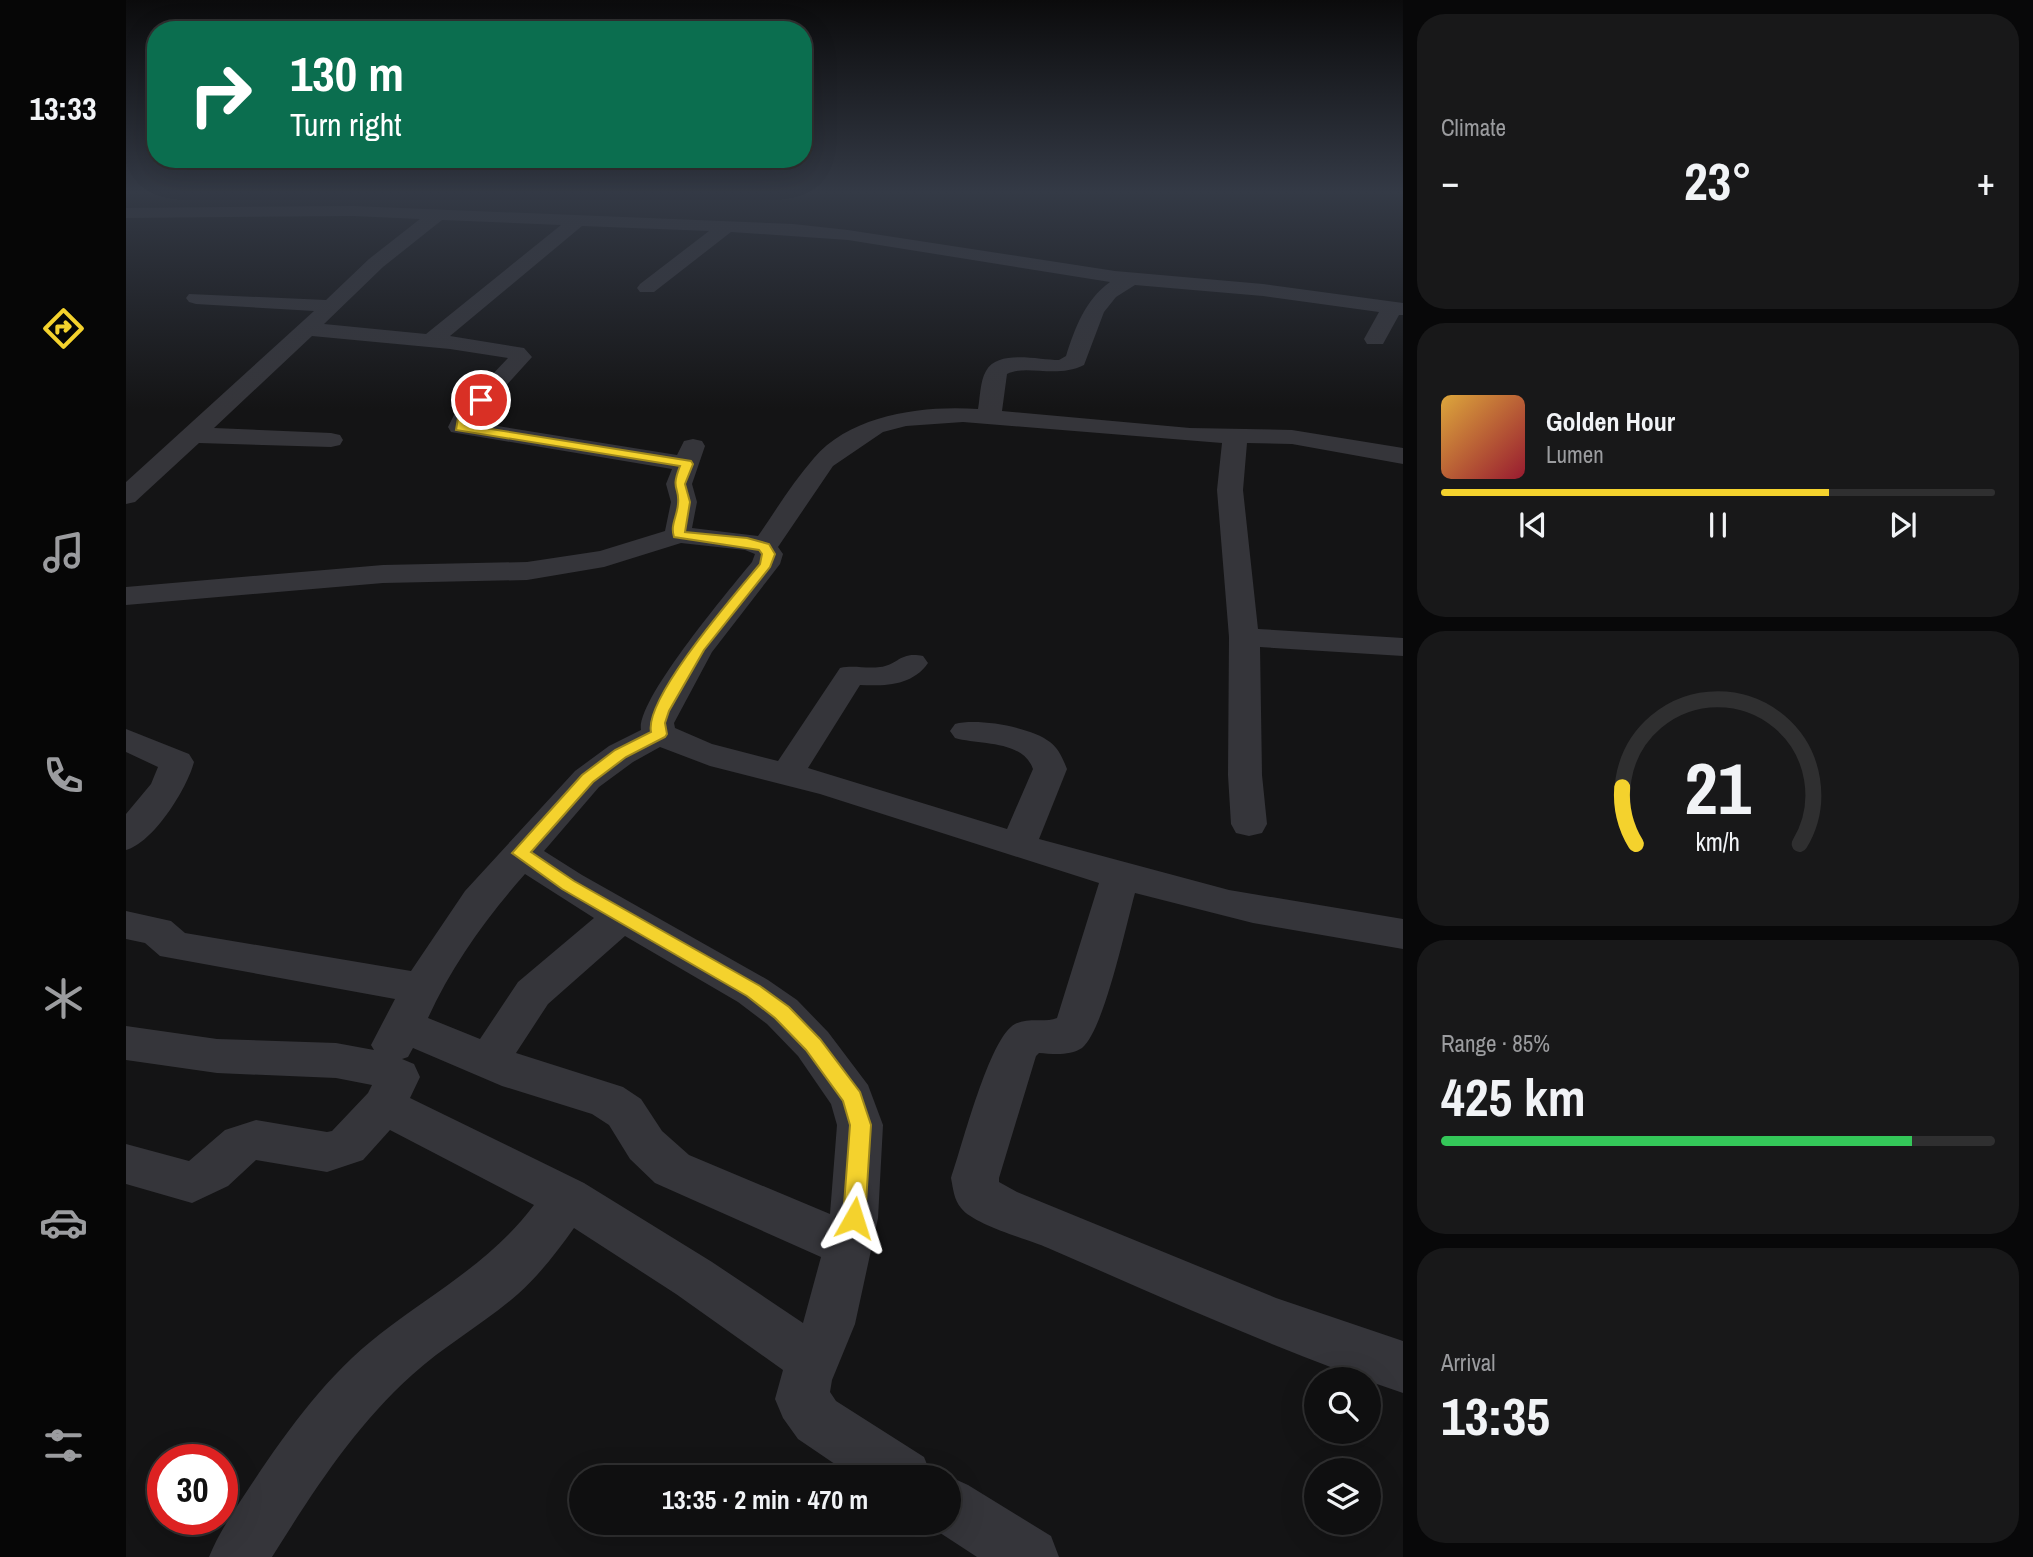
<!DOCTYPE html>
<meta charset="utf-8">
<style>
:root{--surface:#0f0f10;--page:#181819;--text:#f1f3f6;--muted:#9b9c9f;--line:#2f2f30;--accent:#f4d22d}
body{margin:0;font-family:"Archivo Narrow",sans-serif;background:var(--page);color:var(--text);height:100vh;display:flex;flex-direction:column;font-size:26px;white-space:nowrap}
*{box-sizing:border-box;margin:0}
p{font-size:23px;color:var(--muted)}
.icon{flex:none;width:38px;height:38px;fill:none;stroke:currentColor;stroke-width:2;stroke-linecap:round;stroke-linejoin:round}
.map{position:relative;flex:1;overflow:hidden}
.sheet{display:flex;flex-direction:column;gap:14px;padding:14px;background:#080809;width:630px}
.sheet>*{flex:none}
.banner{position:absolute;left:21px;top:21px;width:665px;height:147px;border-radius:28px;box-shadow:0 7px 28px #0002,0 0 0 2px var(--line);background:#0b6e4f;color:#fff;overflow:hidden}
.tools{position:absolute;left:1178px;top:1367px;display:grid;gap:14px}
.tools a{display:grid;place-items:center;width:77px;height:77px;border-radius:50%;background:var(--surface);box-shadow:0 7px 28px #0002,0 0 0 2px var(--line);font-size:35px}
.speed{position:absolute;left:21px;top:1444px;display:flex;gap:14px;font-size:35px;font-weight:700;text-align:center}
.speed>*{display:grid;place-content:center;width:91px;height:91px;border-radius:50%;background:var(--surface);box-shadow:0 7px 28px #0002,0 0 0 2px var(--line);line-height:1}
.speed .limit{border:10px solid #d22;background:#fff;color:#111}
.pin{position:absolute;display:grid;place-items:center;width:60px;height:60px;color:#fff;margin:-30px;border:4px solid #fff;border-radius:50%;box-shadow:0 2px 7px #0007}
.me{position:absolute;width:77px;margin:-38px;rotate:6deg;stroke-linejoin:round;filter:drop-shadow(0 0 5px #0008)}
.turn{display:flex;align-items:center;gap:24px;height:147px;padding:0 28px;font-size:32px}
.turn .icon{width:91px;height:91px;stroke-width:2.5}
.turn b{display:block;font-size:49px;line-height:60px}
.big{font-size:52px;font-weight:700;line-height:1.1}
.sheet .card{flex:1;display:flex;flex-direction:column;justify-content:center;gap:10px;min-width:0;padding:0 24px;border-radius:28px;background:var(--page)}
.sheet .dial{align-items:center;gap:0}
.dial svg{height:182px;overflow:visible;fill:none;stroke:var(--line);stroke-width:7;stroke-linecap:round;text-anchor:middle}
.dial text{fill:var(--text);stroke:none}
.song{display:flex;align-items:center;gap:21px}
.cover{width:84px;height:84px;border-radius:10px;background:linear-gradient(135deg,hsl(40 70% 55%),hsl(350 70% 35%))}
.played{height:7px;border-radius:4px;background:linear-gradient(90deg,var(--accent) 70%,var(--line) 70%)}
.keys{display:flex;justify-content:space-around;direction:ltr}
.heat{display:flex;justify-content:space-between;align-items:center;font-size:38px;direction:ltr}
.charge{height:10px;border-radius:5px;background:linear-gradient(90deg,#34c759 85%,var(--line) 0)}
.trip{position:absolute;left:443px;top:1465px;width:392px;height:70px;border-radius:35px;background:var(--surface);box-shadow:0 7px 28px #0002,0 0 0 2px var(--line);font-weight:700;line-height:70px;text-align:center}
main{display:flex;flex:1;min-height:0}
.tab-bar{display:flex;flex-direction:column;width:126px;justify-content:space-around;align-items:center;background:#060606;color:var(--muted)}
.tab-bar .icon{width:49px;height:49px}
.tab-bar .on{color:var(--accent)}
.tab-bar b{font-size:32px;color:var(--text)}
.map>svg:first-child{display:block}
.lines{fill:none;stroke-linecap:round;stroke-linejoin:round}
.minor{fill:#35353a;fill-rule:evenodd}
.route{fill:#f4d22d;stroke:#9f881d;stroke-width:2}
</style>
<main>
<nav class="tab-bar">
<b>13:33</b>
<svg class="icon on" aria-label="directions" viewBox="0 0 24 24"><path d="M12 3l9 9-9 9-9-9zM9 14v-3h6M13 9l2 2-2 2"/></svg>
<svg class="icon" aria-label="music" viewBox="0 0 24 24"><path d="M9 18V5l10-2v13"/><circle cx="6" cy="18" r="3"/><circle cx="16" cy="16" r="3"/></svg>
<svg class="icon" aria-label="phone" viewBox="0 0 24 24"><path d="M5 4h4l2 5-3 2q2 4 5 5l2-3 5 2v4C11 20 4 13 5 4z"/></svg>
<svg class="icon" aria-label="climate" viewBox="0 0 24 24"><path d="M12 3v18M4 7l16 10M4 17L20 7"/></svg>
<svg class="icon" aria-label="car" viewBox="0 0 24 24"><path d="M5 17H2v-5l4-1 3-4h7l3 4 3 1v5h-3M9 17h6M6 11h13"/><circle cx="7" cy="17" r="2"/><circle cx="17" cy="17" r="2"/></svg>
<svg class="icon" aria-label="filters" viewBox="0 0 24 24"><path d="M4 7h16M4 17h16"/><circle cx="9" cy="7" r="2"/><circle cx="15" cy="17" r="2"/></svg>
</nav>
<div class="map">
<svg width="1277" height="1557" viewBox="0 0 1277 1557">
<rect width="100%" height="100%" fill="#141415"/>
<g class="lines">
<path class="minor" d="M227,206L667,224L722,230L989,271L1137,284L1277,303V315H1273L1257,344H1241L1238,339L1253,312L1137,296L1009,285L990,297L978,312L958,365C930,379 901,364 881,374L876,411L1064,428L1166,430L1277,448V464L1166,444L1121,443L1117,490L1132,629L1277,638V656L1134,647L1136,775L1141,824L1136,833L1123,836L1110,833L1105,824L1102,775L1103,637L1091,490L1096,443L837,422L780,426L757,432L707,466L652,547L657,554L654,564L586,652L548,723L549,728L586,744L652,761L714,668C728,665 740,669 754,667C772,665 774,651 797,656L802,663C786,686 759,686 734,685L682,768L881,829L907,769C897,740 854,745 829,738L824,731L829,724C852,718 905,727 924,742C933,749 937,759 941,769L913,839L1103,890L1277,919V949L1127,923L1009,893C1000,925 978,1030 956,1048C944,1056 927,1054 913,1053L910,1056L873,1178V1182L891,1192L1150,1298L1277,1341V1393C1158,1353 1040,1299 922,1248C901,1239 848,1225 835,1208C828,1200 827,1188 825,1178C836,1147 863,1038 889,1024C903,1017 919,1023 931,1018L973,883L694,794L584,766L534,747L507,762L473,787L418,851L456,875L642,980L671,1000L702,1032L742,1085L757,1125L752,1218L729,1324L706,1380L704,1392L710,1401L798,1457L806,1477H728L672,1439L657,1418L649,1399L657,1370L550,1294L448,1228C431,1252 414,1274 392,1294C359,1323 319,1345 286,1375C228,1427 187,1492 146,1557H83C93,1532 108,1511 123,1488C160,1432 200,1376 254,1334C309,1291 364,1263 408,1205L264,1130L237,1160L201,1172L130,1160L102,1186L66,1203L0,1184V1144L63,1161L99,1130L130,1120L201,1132L206,1131L242,1093L246,1085L210,1078L91,1073L0,1060V1026L91,1039L210,1043L248,1050L245,1045L269,999L34,956L19,943L0,939V911L45,921L59,933L285,971L339,891L449,771L483,746L515,730C510,700 604,589 626,562L629,554L619,550L555,543L478,567L401,580L257,583L0,605V587L257,565L401,562L474,551L539,531L545,502L540,484L546,469L325,432L322,427L328,415L382,358L324,349L186,336L88,428L205,433L214,435L217,440L214,445L205,447L73,443L9,502L0,504V482L188,311L70,304L63,302L60,298L63,294L200,300L243,259L294,219L227,216L0,218V208ZM316,220L435,225L300,334L198,324L257,267ZM456,226L583,231L514,284L511,288L514,292H528L605,232L722,240L984,282C959,300 949,328 940,356L933,360C912,360 872,349 860,371C854,381 854,398 852,409C799,405 725,414 688,458C667,482 650,510 632,536L566,528L571,502L566,484L579,446L576,441L567,439L558,441L551,455L347,422L406,357L398,348L324,336ZM399,874L468,918L392,982L354,1039L302,1018C326,965 361,917 399,874ZM499,936L612,1002L641,1024L672,1056L705,1104L711,1125L704,1214L563,1155L536,1131L515,1099L497,1087L390,1053L422,1004ZM287,1048L376,1086L466,1114L483,1125L504,1159L529,1183L695,1257L677,1323L586,1262L458,1183L284,1098L294,1077L288,1064L276,1059L282,1057Z
M0,729L63,754L68,762C61,789 27,843 0,850V814L25,784L32,767L0,752Z
M822,1476L842,1485L925,1536L933,1557H851L802,1525L801,1522H822Z"/>
</g>
<linearGradient id="sky" x2="0" y2="1"><stop stop-color="#0b0b0c"/><stop offset="0.47" stop-color="#343a46"/><stop offset="1" stop-color="#343a46" stop-opacity="0"/></linearGradient>
<rect width="1277" height="409" fill="url(#sky)"/>
<path class="route" d="M355,397L360,400L340,425L565,461L567,464L559,484L564,502L559,532L621,538L643,544L649,554L644,567L578,650L543,711L539,723L541,734L539,737L500,757L467,782L405,852L448,881L634,986L663,1007L694,1039L734,1092L745,1125L739,1218L735,1225L728,1228L720,1225L717,1218L724,1125L717,1101L680,1050L649,1018L621,996L436,889L386,853L456,775L489,750L525,732C518,698 610,593 634,564L636,554L633,550L548,537C544,525 551,517 552,504C554,486 544,491 554,466L330,430L332,418Z"/>
</svg>
<div class="tools">
<a><svg class="icon" aria-label="search" viewBox="0 0 24 24"><circle cx="10" cy="10" r="6"/><path d="M15 15l6 6"/></svg></a>
<a><svg class="icon" aria-label="layers" viewBox="0 0 24 24"><path d="M12 4l9 5-9 5-9-5zM3 14l9 5 9-5"/></svg></a>
</div>
<div class="speed"><div class="limit">30</div></div>
<div class="pin" style="left:355px;top:400px;background:#d93025"><svg class="icon" aria-label="arrive" viewBox="0 0 24 24"><path d="M6 21V4h12l-3 4 3 4H6"/></svg></div>
<svg class="me" style="left:728px;top:1218px" viewBox="-20 -20 40 40"><path d="M0-17L14 15 0 8-14 15z" fill="#f4d22d" stroke="#fff" stroke-width="4"/></svg>
<div class="trip">13:35 · 2 min · 470 m</div>
<div class="banner">
<div class="turn"><svg class="icon" aria-label="right" viewBox="0 0 24 24"><path d="M7 20v-9h11M14 6l5 5-5 5"/></svg><div><b>130 m</b>Turn right</div></div>
</div>
</div>
<section class="sheet">
<div class="card"><p>Climate</p>
<div class="heat"><a>−</a><b class="big">23°</b><a>+</a></div>
</div>
<div class="card">
<div class="song"><i class="cover"></i><div><b>Golden Hour</b><p>Lumen</p></div></div>
<div class="played"></div>
<div class="keys"><svg class="icon" aria-label="previous" viewBox="0 0 24 24"><path d="M18 5L8 12l10 7zM5 5v14"/></svg><svg class="icon" aria-label="pause" viewBox="0 0 24 24"><path d="M8 5v14M16 5v14"/></svg><svg class="icon" aria-label="next" viewBox="0 0 24 24"><path d="M6 5l10 7-10 7zM19 5v14"/></svg></div>
</div>
<div class="card dial"><svg viewBox="0 0 100 80">
<path d="M14 69A42 42 0 1 1 86 69"/>
<path d="M14 69A42 42 0 0 1 8 44" stroke="#f4d22d"/>
<text x="50" y="56" font-size="32" font-weight="700">21</text>
<text x="50" y="72" font-size="11">km/h</text>
</svg></div>
<div class="card"><p>Range · 85%</p><b class="big">425 km</b><div class="charge"></div></div>
<div class="card"><p>Arrival</p><b class="big">13:35</b></div>
</section>
</main>
